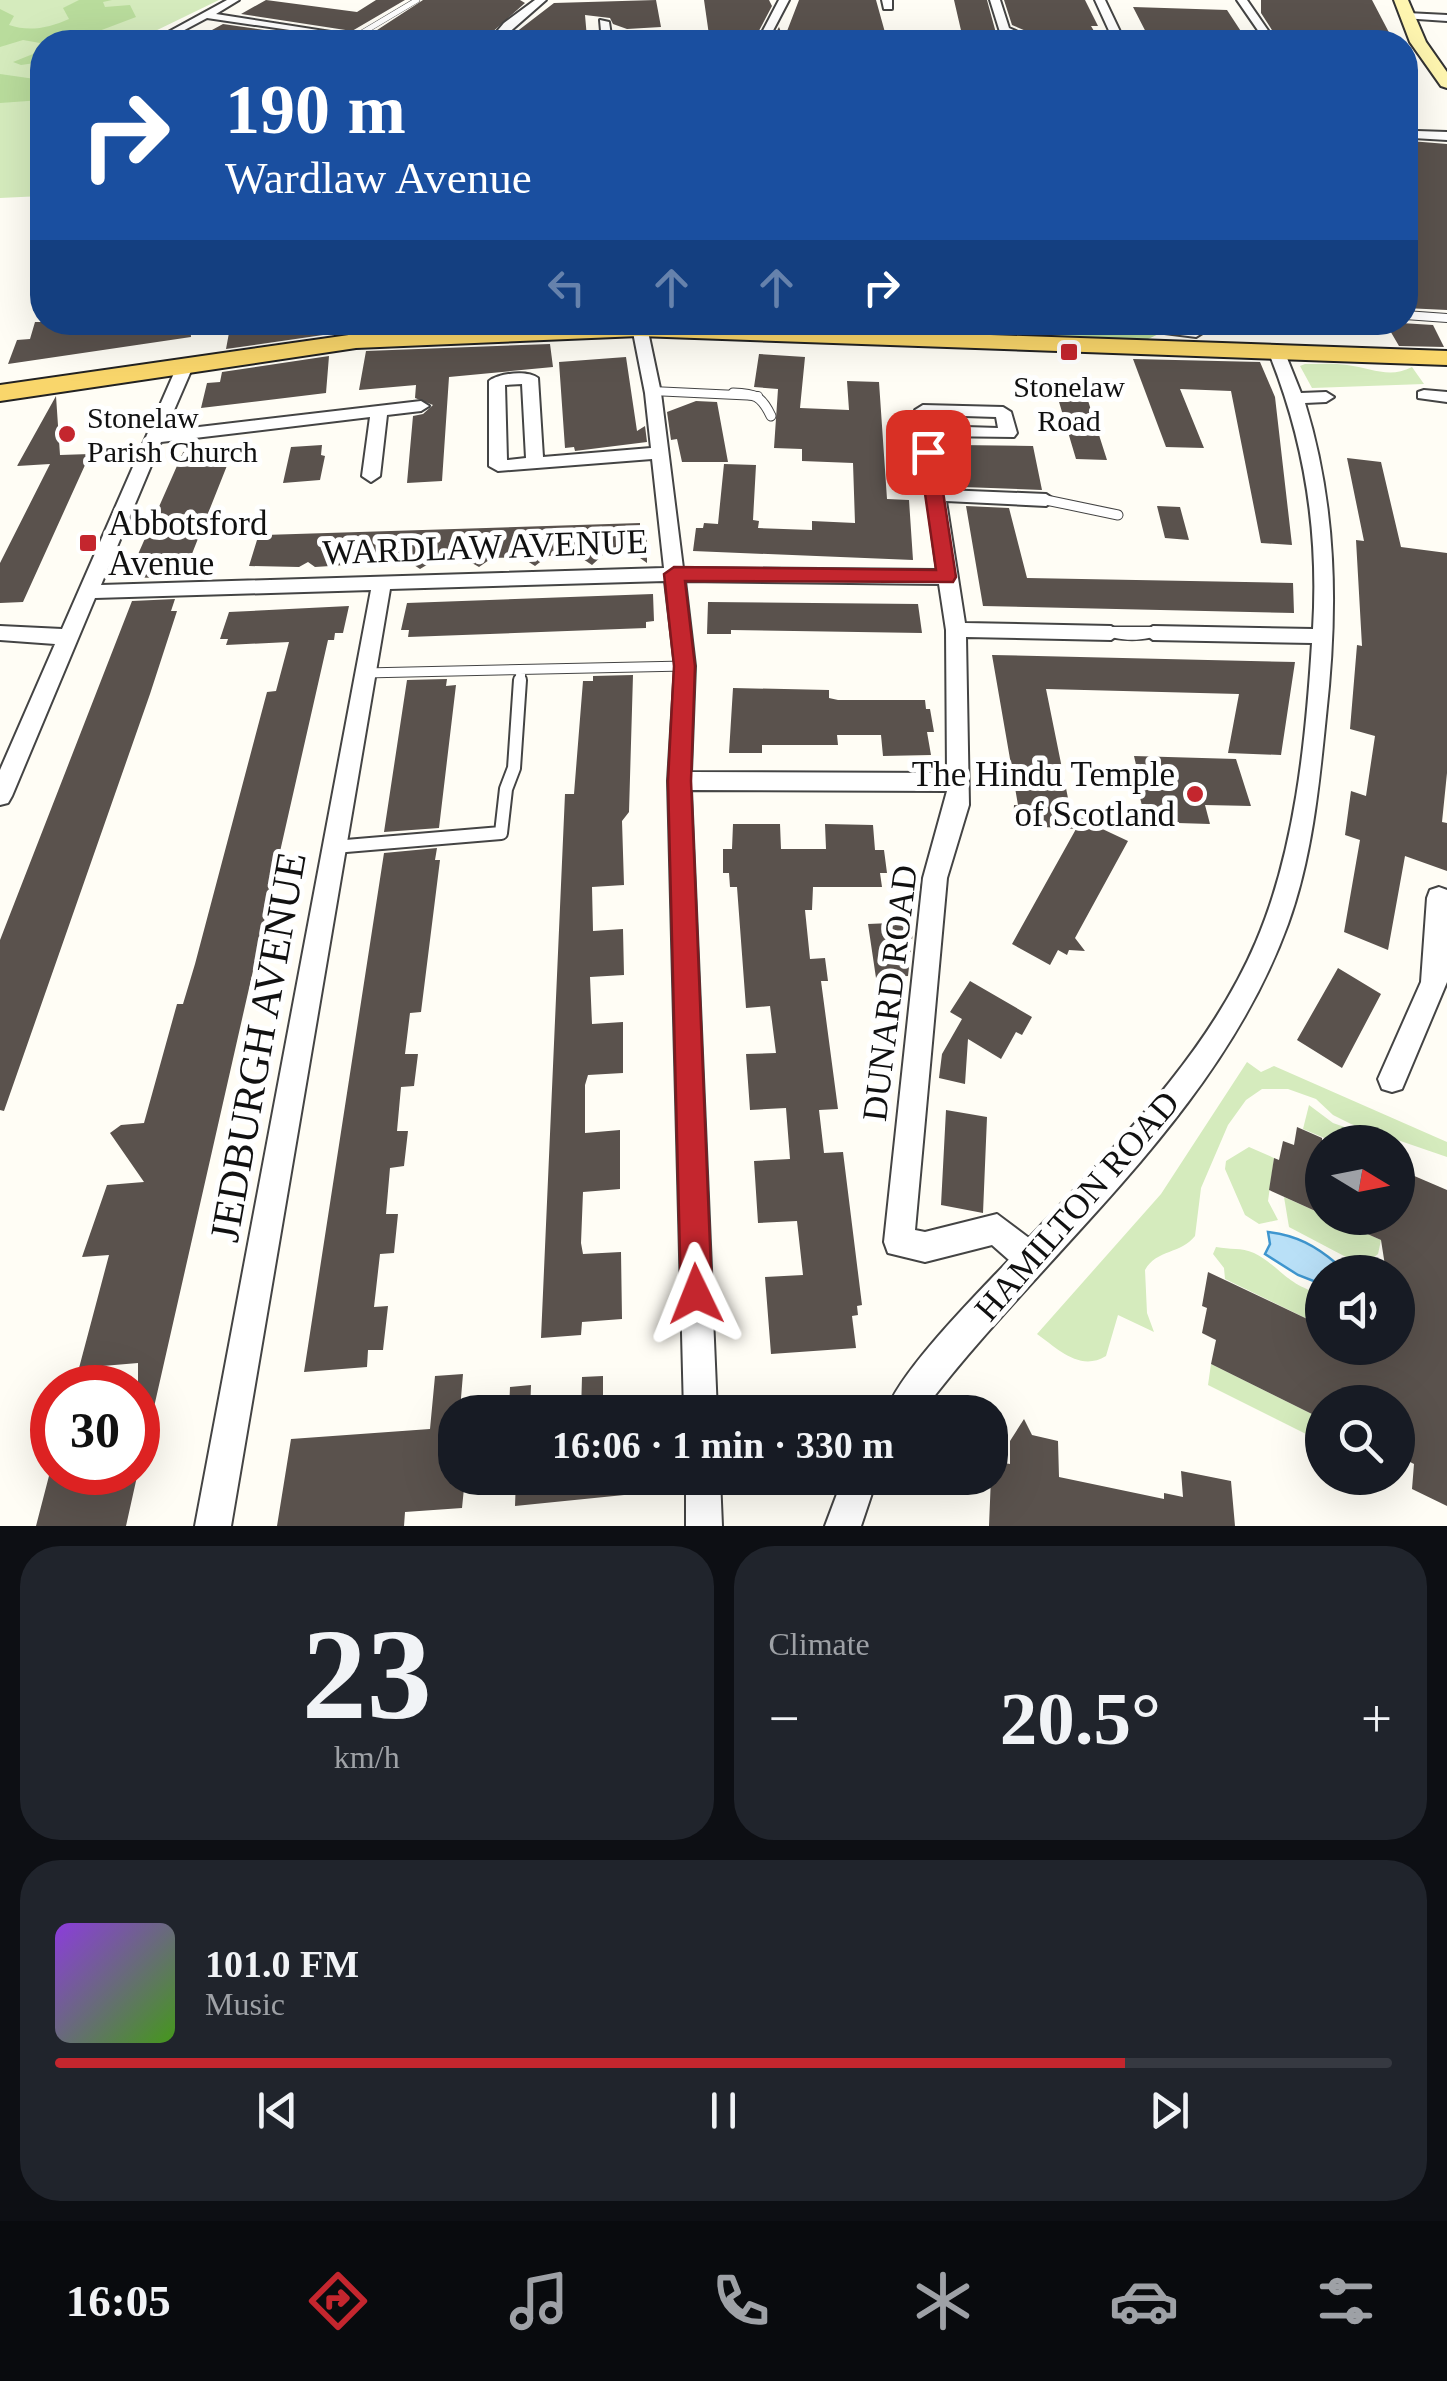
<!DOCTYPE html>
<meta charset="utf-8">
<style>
:root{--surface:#171b24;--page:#20242c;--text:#f1f3f6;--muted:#9ea1a6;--line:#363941;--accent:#c4262e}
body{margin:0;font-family:Georgia,serif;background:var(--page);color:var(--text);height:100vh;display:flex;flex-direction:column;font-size:38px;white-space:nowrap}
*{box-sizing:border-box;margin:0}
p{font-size:32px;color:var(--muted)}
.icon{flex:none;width:55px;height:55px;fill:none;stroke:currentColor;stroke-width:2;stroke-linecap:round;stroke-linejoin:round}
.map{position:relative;height:1526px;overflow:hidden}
.drawer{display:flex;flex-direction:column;gap:20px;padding:20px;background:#0d0f14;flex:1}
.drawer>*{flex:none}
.guide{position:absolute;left:30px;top:30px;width:1388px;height:305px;border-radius:40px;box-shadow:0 10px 40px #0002;background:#1a4fa0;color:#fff;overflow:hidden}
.needle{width:65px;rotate:100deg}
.fabs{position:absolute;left:1305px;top:1125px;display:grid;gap:20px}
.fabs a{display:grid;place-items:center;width:110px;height:110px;border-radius:50%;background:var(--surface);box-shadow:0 10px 40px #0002;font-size:50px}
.speed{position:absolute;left:30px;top:1365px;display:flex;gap:20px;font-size:50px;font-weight:700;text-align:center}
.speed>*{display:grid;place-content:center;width:130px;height:130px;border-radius:50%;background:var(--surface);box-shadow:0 10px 40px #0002;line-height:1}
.speed .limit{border:15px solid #d22;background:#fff;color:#111}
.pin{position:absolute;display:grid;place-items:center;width:85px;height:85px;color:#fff;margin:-42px;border-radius:20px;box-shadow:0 5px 15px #0006}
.me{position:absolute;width:110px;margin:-55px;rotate:358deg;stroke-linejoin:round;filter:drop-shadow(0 0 8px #0008)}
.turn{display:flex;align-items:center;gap:35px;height:210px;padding:0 30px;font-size:45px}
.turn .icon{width:130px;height:130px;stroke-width:2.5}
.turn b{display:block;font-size:70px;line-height:85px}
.lanes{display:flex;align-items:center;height:95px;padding:0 30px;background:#0003;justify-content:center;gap:50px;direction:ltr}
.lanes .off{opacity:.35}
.big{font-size:75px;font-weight:600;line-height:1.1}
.drawer .tile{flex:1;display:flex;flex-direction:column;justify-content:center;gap:15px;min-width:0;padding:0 35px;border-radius:40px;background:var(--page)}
.drawer .dial{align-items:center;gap:0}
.dial b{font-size:130px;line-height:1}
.song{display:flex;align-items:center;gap:30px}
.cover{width:120px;height:120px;border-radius:15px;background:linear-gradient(135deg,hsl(270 70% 55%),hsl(100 70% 35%))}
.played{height:10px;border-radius:5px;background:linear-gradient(90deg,var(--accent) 80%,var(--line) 80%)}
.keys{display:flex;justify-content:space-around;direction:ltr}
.heat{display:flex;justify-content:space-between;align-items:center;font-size:55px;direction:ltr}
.drawer .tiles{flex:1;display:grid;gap:20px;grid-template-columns:1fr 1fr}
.tile:last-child{grid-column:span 2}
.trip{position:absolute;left:438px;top:1395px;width:570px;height:100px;border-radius:40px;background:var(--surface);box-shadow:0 10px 40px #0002;font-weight:600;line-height:100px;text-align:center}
.tabs{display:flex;height:160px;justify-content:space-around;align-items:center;background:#090b0e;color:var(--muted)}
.tabs .icon{width:70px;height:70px}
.tabs .selected{color:var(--accent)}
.tabs b{font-size:45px;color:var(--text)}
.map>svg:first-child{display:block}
.green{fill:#d5ebbd}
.forest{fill:#b9dc9c}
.water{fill:#b9e0f7;stroke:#3f96cf;stroke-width:2.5}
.building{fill:#5a524d}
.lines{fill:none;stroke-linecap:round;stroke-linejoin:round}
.service-far3-casing{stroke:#444;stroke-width:6}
.service-far2-casing{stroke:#444;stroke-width:10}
.service-far1-casing{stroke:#444;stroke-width:11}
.service-casing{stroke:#444;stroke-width:16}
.pedestrian-casing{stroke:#444;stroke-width:3}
.minor-casing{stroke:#444;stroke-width:4}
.secondary-casing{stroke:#333;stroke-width:4}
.primary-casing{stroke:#222;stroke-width:4}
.service-far3{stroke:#fff;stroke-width:5}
.service-far2{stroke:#fff;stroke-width:8}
.service-far1{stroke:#fff;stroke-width:9}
.service{stroke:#fff;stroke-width:12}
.pedestrian{fill:#fff;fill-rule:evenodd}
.minor{fill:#fff;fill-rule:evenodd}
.secondary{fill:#fff6b0;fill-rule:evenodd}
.primary{fill:#f9d66b;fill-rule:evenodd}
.route{fill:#c4262e;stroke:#7f191e;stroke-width:2.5}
.poi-dot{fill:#c4262e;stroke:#fff;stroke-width:4}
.labels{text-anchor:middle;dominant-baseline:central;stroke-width:10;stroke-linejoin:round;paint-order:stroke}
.far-poi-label{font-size:30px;fill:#111;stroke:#fff}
.poi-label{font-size:35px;fill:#111;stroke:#fff;text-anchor:start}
.street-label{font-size:35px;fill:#111;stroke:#fff}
.near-street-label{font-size:42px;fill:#111;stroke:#fff}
</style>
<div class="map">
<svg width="1447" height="1526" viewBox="0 0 1447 1526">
<rect width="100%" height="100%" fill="#fffdf5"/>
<path class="green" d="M0,0H219L149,34L140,42H42V196L0,198Z
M1305,364C1319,364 1334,363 1347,365C1372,368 1389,379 1412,367L1424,384L1312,388L1300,366Z
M1247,1062L1261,1072L1274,1066L1447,1142V1157L1351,1124L1333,1115L1316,1099L1288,1089H1262L1246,1100L1228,1125L1201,1188L1195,1236C1181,1254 1157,1249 1145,1270L1147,1313L1154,1332L1118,1315L1106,1356C1080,1372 1058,1349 1037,1334L1161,1194Z
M1309,1105L1333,1123L1387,1142H1334L1303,1129Z
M1249,1147L1274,1158L1268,1201L1278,1220L1259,1224L1245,1215L1225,1169L1226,1161Z
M1284,1197L1322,1214V1218H1331L1381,1240L1378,1254L1363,1266L1289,1227Z
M1216,1247C1230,1250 1241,1247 1254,1253C1281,1267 1286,1285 1322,1294V1326L1225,1279L1224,1268L1213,1254Z
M1211,1364L1322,1419V1442L1208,1385Z"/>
<path class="forest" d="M79,0H112L103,2L105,7L130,5L136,17L70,42H42V62L21,65L13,62L33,54L40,43L23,40L0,47V9L14,16L9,25C29,32 49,28 69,19L63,8Z
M0,74L42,80V100L0,103Z
M1050,322L1163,332L1148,339L680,323Z"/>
<path class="water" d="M1268,1232C1296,1235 1316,1246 1337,1264L1332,1272H1322V1282H1316L1298,1275L1265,1254L1270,1244Z"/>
<path class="building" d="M266,0L357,12L376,0H405L352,31L241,14Z
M423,0H520L525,3L489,35L476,34L469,42H444L392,31V38L371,34Z
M656,0L661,27L627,29L613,24L610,18L585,15L587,38L511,36L554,3Z
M704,0H769L772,6L753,42H710Z
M799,0H876L886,36H828L832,42H771L779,27L784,39Z
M954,0H987L996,33L1017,42L963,39Z
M1004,0H1085L1098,26H1091L1094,31H1026L1012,25Z
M1261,0H1372L1394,42L1301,38L1304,42L1279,41L1261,13Z
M1133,7L1227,10L1248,42H1151Z
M223,24L349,42H190Z
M1405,115L1415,128L1410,130V141L1447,144V310L1405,308Z
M35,322H190L191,337L8,364L17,340L30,339Z
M231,322H331L330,334L226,349Z
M372,322H529L370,330Z
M1385,322L1433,325L1444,347L1399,346Z
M550,344L553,367L449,377L442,481L407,483L413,416L423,414L433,405L415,398L416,385L359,390L366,351Z
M759,354L805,357L800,408L849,410L847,381L879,382L887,499L909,500L913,560L693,551L696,528H703L704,523L718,524L724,464L756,465L753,520L759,521L758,528L812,530V521L855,523L853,463L802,461V449L774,448L778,389L754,387Z
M329,356L326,393L201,408L207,383L220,382L222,372Z
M626,357L637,431L645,426L647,442L575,451L574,447L565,448L559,362Z
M1133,359L1260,362L1275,397L1292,545L1261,543L1231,391L1180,389L1204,448L1166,447Z
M1054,385H1083L1107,460L1076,459Z
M56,396L60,455L90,454L23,602L0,603V563L50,464L17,466Z
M696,401L717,402L728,462H682L677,439L671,440L667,412Z
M322,445L321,455L325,456L320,480L283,483L291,447Z
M958,445L1033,446L1042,490L963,487Z
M234,448L182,579L128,577L184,450Z
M1347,458L1381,462L1401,547L1447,553V773L1442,822L1447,823V871L1405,856L1388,950L1344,932L1360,840L1345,835L1351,791L1366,796L1375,736L1350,729L1357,645L1362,646L1356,540L1364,541Z
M966,506L1009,508L1027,578L1293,583L1294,613L983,606Z
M1157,506L1180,507L1189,540L1165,538Z
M640,523V528L647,527V563L633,553L604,554L592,565L577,555L548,556L535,566L521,557L492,558L479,567L465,559L435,560L420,569L408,561L315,567L308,562L299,567L249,566L257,540H263L264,535Z
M653,594L654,621L646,622V628L408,637L409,630H401L407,603Z
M175,599L171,611H177L150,694L4,1111L0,1110V940L132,601Z
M708,602L918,604L922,633L731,630V634H707Z
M349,606L343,633H335L334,640H328L147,1438L138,1437V1363L79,1368L109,1255L82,1257L107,1185L144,1182L110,1133L121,1125L144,1123L177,1004H183L195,964L267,692L276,691L289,642L226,645L228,639H220L229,612Z
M992,655L1295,662L1281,755L1228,753L1239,694L1046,689L1070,808L1102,809L1096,826L1128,841L1075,938L1085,951L1069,950L1067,955L1058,950L1050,965L1012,944L1076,829L1013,825L1014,805L1047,807L1018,805Z
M633,675L629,812L622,821L624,885L592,887L593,931L623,929L624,975L590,977L592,1024L623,1022V1073L588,1075L585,1085V1133L620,1130V1189L583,1192L581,1243L583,1254L621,1252L622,1319L582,1322L581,1335L541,1338L565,794H574L583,681H593V676Z
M447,679L446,686L456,685L439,828L384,832L407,680Z
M733,688L829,690V698L838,700H925L926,709H930L934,732H927L931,755L883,756L881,735H837L838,745H762V753H729Z
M1134,756L1236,759L1251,806L1205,805L1210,824L1146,822L1133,769H1137Z
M733,824H780L781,849H826L825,824L873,825L875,850H884L887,873H880L882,887H813L812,910H805L810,959L825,958L828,981H821L838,1109L819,1110L824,1153L843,1152L862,1305L857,1306L858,1315L852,1316L856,1348L771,1354L765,1277L803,1275L797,1221L758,1223L754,1161L790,1159L786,1108L750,1110L746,1054L776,1053L770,1006L746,1008L737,887H730L729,873H723V849H732Z
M437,848L435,860H440L421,1012L410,1013L405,1054H418L414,1086L401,1087L397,1131H408L404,1166L390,1168L386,1214H398L394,1253L380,1254L374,1307L388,1306L383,1350H368L367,1367L304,1372L384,853Z
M914,922L908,976L876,978L868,924Z
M1338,968L1381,994L1342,1068L1297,1040Z
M970,981L1032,1017L1022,1035L1016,1032L1001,1059L968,1039L965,1084L939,1078L942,1054L962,1019L950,1012Z
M946,1110L987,1117L983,1213L941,1205Z
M1297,1127L1322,1138V1214L1269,1190L1274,1158L1279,1160L1283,1141L1294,1145Z
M1398,1169L1447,1190V1506L1412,1489L1414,1464L1398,1456V1402H1322V1419L1211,1364L1216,1340L1202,1333L1207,1308L1202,1306L1208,1272L1322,1326V1348H1398V1272H1386L1381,1240L1331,1218H1398Z
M463,1374L460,1410H455V1478H465L462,1508L405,1512L404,1526H277L291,1439L430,1429L435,1376Z
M603,1376V1412H581L582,1377Z
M531,1385L530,1412H509L510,1387Z
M1024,1419L1032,1435L1058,1441L1059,1477L1164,1499V1493L1183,1497L1181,1471L1231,1481L1235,1526H989L991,1477L998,1479V1462L1010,1464V1441Z
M50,1472H138L126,1526H36Z
M516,1478H633L634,1494L515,1506Z"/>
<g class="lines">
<g class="service-far3-casing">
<path id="service-far3" d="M355,37L417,0"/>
</g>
<g class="service-far2-casing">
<path id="service-far2" d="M1405,315L1447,318
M652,391L758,396"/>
</g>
<g class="service-far1-casing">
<path id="service-far1" d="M733,393C755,394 761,395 771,416
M1046,500L1118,515
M365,673L685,666
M520,682L521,670"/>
</g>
<g class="service-casing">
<path id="service" d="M334,847L501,833L506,789L514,768L520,680"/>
</g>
<g class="pedestrian-casing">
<path id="pedestrian" d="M1111,627H1153L1161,633C1149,642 1115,642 1103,633Z"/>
</g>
<g class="minor-casing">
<path id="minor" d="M227,0H239L216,14L395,42H372L207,18L162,42H150Z
M535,0H546L498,42H488L504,23Z
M779,0H789L767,42H757Z
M882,0H892V9H884Z
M990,0H1000L1009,28L1025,35H1111L1095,0H1105L1125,42L1023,41L1000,32Z
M1237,0H1247L1276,42H1266Z
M1407,13L1447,15V21L1403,18Z
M600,20L609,22L612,42H602Z
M1417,131L1447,132V140L1413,138V132Z
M350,322H366L361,344L348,341Z
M631,322H646L661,393L683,568L937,570L915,410L923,405L1003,407L1011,412L1017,433L1014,437L935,436L944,490L1046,494L1055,500L1046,506L946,501L965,623L1111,626L1121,633L1111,640L966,637L969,805L947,878L915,1230L925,1232L997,1214L1029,1238C1113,1148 1207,1057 1256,942C1295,851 1306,741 1312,643L1153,640L1143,633L1153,626L1313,629C1319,533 1305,442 1269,353L1277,348L1285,353L1301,393L1326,392L1334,397L1326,402L1305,403C1337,507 1338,610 1326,716C1319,786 1312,858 1288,924C1217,1119 1044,1251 922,1412H886C900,1371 976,1295 1009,1260L992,1245L925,1262L888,1253L884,1242L923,878L947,791L691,790L717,1412H684L668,781L675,666L665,581L390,589L231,1526H195L371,590L95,598L12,796L8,803L0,805V770L55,644L0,640V626L62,629L178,364L186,359L194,364L165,431L421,401L429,406L421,411L387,415L380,476L371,482L362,476L370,417L161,442L101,585L664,568L652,459L498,471L489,466V381C500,373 527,370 538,378L543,457L651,448L645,393ZM522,384L526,458L507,460L505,385ZM932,415L996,417L998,428L934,426ZM685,581L939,584L946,630L947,773L691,772L695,666Z
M1110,322C1138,322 1180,317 1204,332L1196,337L1117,327Z
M1424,390L1447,392V402L1418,398V392Z
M1439,887L1447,890V982L1402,1089L1392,1092L1382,1089L1378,1079L1421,982L1427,898L1430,890Z
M686,1478H720L722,1526H686Z
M843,1478H877L861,1526H825Z"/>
</g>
<g class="secondary-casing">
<path id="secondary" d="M1394,0H1408L1426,42L1447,72V88L1441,86L1410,42Z"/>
</g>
<g class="primary-casing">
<path id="primary" d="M624,322L1447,351V365L639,336L356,348L0,401V385L356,334Z"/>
</g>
<use href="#service-far3" class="service-far3"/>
<use href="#service-far2" class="service-far2"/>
<use href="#service-far1" class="service-far1"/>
<use href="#service" class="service"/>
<use href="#pedestrian" class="pedestrian"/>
<use href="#minor" class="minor"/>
<use href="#secondary" class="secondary"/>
<use href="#primary" class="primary"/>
</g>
<path class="route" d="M928,447L937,452L956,577L953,582L685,581L695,666L691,781L712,1294L708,1305L696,1310L685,1305L681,1294L668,781L674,666L664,574L674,567L936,570L919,452Z"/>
<g class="poi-dot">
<rect x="1059" y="342" width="20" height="20" rx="5"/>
<circle cx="67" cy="434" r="10"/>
<rect x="78" y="533" width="20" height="20" rx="5"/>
<circle cx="1195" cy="794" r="10"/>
</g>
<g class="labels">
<g class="far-poi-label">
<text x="1069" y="386">Stonelaw<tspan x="1069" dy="34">Road</tspan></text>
<text x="87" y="417" text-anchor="start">Stonelaw<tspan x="87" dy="34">Parish Church</tspan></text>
</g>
<g class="poi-label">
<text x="108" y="523">Abbotsford<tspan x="108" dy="40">Avenue</tspan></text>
<text x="1175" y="774" text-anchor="end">The Hindu Temple<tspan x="1175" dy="40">of Scotland</tspan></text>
</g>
<g class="street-label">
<text transform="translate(485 547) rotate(-2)">WARDLAW AVENUE</text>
<text transform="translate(890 993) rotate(-83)">DUNARD ROAD</text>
<text transform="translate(1077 1206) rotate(-49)">HAMILTON ROAD</text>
</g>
<g class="near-street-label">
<text transform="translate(258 1047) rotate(-80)">JEDBURGH AVENUE</text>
</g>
</g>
</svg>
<div class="fabs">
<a><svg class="needle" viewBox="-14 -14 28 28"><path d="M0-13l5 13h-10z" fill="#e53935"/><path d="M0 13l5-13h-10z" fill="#9ea1a6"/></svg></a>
<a><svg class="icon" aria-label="sound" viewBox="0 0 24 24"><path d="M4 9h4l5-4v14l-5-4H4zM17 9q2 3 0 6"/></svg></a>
<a><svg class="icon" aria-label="search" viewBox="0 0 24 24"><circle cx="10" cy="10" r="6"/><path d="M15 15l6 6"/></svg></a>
</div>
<div class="speed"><div class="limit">30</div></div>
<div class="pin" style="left:928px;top:452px;background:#d93025"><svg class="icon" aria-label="arrive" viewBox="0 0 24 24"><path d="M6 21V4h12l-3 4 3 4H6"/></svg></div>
<svg class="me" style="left:696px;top:1294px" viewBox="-20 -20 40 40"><path d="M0-17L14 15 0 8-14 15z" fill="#c4262e" stroke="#fff" stroke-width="4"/></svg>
<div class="trip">16:06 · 1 min · 330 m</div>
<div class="guide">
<div class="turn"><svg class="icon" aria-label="right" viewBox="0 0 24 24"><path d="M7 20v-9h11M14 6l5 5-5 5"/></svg><div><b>190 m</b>Wardlaw Avenue</div></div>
<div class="lanes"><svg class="icon off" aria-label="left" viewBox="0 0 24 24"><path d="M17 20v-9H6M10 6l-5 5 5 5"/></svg><svg class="icon off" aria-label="ahead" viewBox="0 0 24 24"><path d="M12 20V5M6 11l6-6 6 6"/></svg><svg class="icon off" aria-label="ahead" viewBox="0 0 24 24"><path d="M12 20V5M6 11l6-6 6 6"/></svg><svg class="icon" aria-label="right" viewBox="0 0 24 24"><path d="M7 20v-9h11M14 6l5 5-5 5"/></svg></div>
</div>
</div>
<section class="drawer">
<div class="tiles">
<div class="tile dial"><b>23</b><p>km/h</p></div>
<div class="tile"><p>Climate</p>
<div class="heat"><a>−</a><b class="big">20.5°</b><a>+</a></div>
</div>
<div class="tile">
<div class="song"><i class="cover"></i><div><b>101.0 FM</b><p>Music</p></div></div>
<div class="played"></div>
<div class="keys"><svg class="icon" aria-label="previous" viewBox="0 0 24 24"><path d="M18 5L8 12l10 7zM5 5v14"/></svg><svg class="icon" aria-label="pause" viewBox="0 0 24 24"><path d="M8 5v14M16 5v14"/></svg><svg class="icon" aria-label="next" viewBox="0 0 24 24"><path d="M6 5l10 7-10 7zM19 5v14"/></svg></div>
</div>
</div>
</section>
<nav class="tabs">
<b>16:05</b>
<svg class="icon selected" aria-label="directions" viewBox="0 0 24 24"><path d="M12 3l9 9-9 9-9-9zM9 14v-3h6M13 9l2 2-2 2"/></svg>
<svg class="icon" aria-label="music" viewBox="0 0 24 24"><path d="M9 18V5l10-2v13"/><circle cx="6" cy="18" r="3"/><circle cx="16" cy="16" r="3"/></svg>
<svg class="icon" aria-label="phone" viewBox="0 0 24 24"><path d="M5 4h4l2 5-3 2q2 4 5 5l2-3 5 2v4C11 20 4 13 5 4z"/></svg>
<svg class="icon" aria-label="climate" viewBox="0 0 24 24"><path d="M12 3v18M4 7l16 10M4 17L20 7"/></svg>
<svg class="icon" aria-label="car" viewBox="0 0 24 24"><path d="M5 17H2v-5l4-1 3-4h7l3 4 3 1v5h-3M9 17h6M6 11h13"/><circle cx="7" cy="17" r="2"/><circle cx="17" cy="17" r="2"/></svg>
<svg class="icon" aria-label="filters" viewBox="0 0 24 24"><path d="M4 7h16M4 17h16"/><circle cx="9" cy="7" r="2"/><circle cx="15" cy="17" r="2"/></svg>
</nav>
